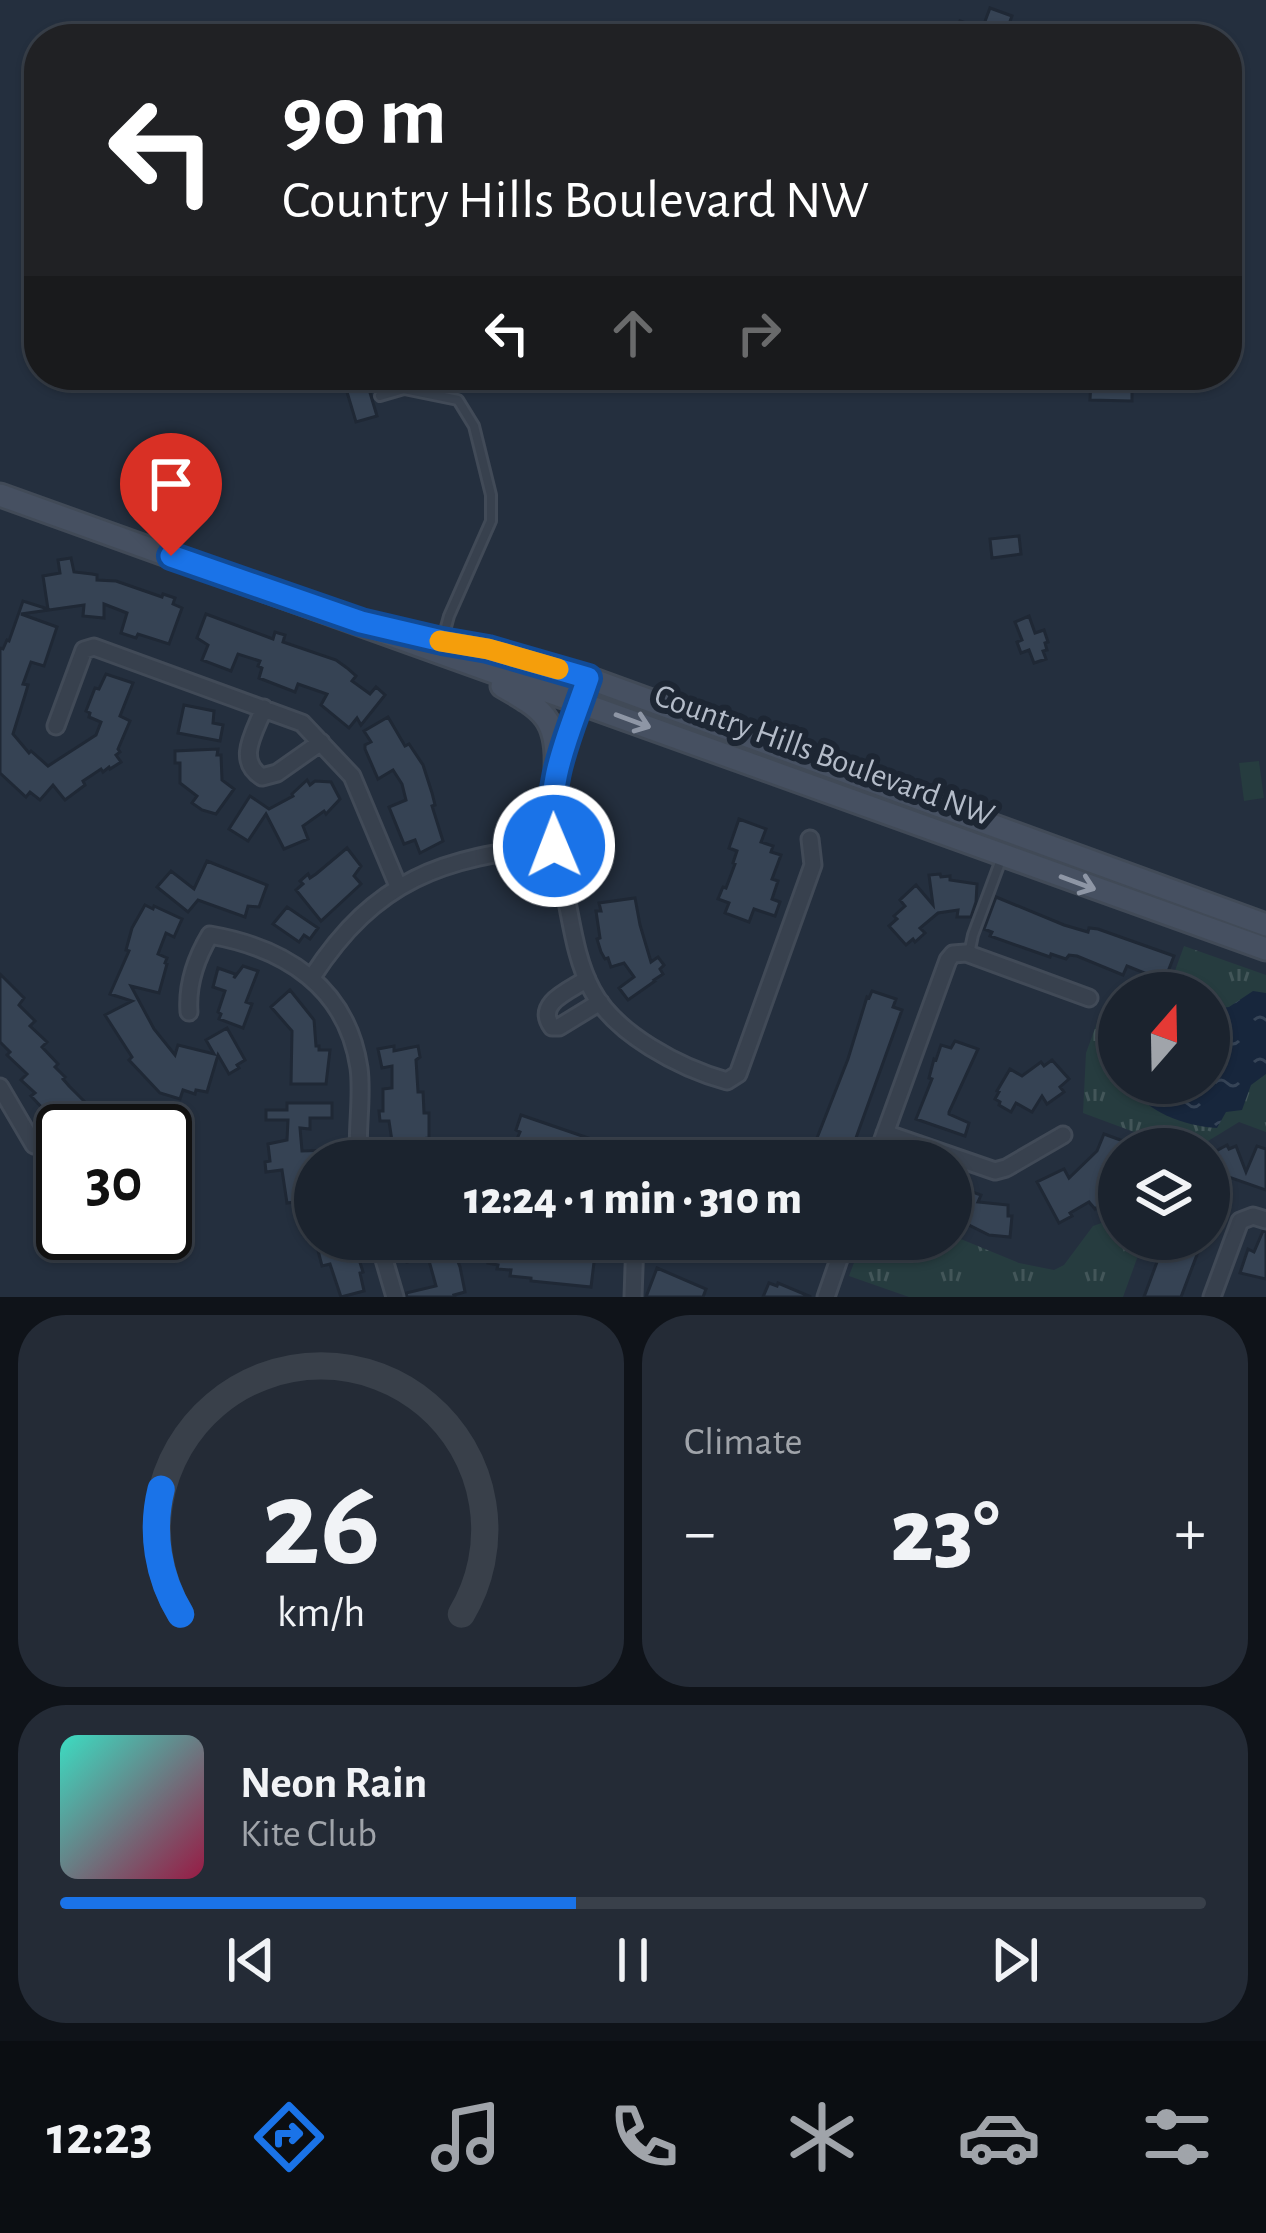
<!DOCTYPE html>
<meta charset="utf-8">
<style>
:root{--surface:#1b232e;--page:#242b36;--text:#f1f3f6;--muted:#a0a4aa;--line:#39404a;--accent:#1a73e8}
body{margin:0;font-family:"Alegreya Sans",sans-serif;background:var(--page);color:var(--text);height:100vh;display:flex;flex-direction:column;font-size:45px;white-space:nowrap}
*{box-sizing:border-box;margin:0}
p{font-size:39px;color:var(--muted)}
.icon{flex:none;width:66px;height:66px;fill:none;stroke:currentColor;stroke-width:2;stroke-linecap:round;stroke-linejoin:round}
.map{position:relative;height:1297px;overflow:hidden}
.details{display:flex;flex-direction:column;gap:18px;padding:18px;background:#0f1319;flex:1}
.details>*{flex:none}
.guide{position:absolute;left:24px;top:24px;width:1218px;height:366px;border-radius:48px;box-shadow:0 3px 9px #0004,0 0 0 3px var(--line);background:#202124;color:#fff;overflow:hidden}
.needle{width:78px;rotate:20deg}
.tools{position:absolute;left:1098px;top:972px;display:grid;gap:24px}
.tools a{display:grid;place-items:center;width:132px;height:132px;border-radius:50%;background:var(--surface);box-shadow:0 3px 9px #0004,0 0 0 3px var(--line);font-size:60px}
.speed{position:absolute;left:36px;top:1104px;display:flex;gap:24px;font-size:60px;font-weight:700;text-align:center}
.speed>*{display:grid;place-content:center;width:156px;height:156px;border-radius:50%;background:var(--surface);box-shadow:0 3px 9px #0004,0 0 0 3px var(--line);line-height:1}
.speed .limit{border:6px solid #111;border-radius:18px;background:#fff;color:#111}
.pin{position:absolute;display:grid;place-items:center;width:102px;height:102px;color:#fff;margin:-123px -51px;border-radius:50% 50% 50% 0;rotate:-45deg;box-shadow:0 0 12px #0007}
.pin .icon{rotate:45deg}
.me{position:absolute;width:132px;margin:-66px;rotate:359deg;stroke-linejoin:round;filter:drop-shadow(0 0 9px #0008)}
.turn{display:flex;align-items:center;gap:42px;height:252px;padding:0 60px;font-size:54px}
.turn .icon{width:156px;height:156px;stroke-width:2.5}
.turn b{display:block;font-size:84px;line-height:102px}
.lanes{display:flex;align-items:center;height:114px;padding:0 60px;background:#0003;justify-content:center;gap:60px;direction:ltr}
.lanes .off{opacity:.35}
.big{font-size:90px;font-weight:800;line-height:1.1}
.details .card{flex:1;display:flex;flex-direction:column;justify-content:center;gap:18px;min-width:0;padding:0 42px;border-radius:48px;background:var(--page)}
.details .dial{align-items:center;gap:0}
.dial svg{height:312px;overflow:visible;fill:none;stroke:var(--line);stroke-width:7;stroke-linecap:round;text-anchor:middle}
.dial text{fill:var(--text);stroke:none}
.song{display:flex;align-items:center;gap:36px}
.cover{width:144px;height:144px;border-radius:18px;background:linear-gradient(135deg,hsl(170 70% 55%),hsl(340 70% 35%))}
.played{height:12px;border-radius:6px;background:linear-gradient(90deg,var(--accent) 45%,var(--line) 45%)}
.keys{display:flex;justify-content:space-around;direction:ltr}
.heat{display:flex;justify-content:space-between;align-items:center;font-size:66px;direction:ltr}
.details .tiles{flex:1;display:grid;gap:18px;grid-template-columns:1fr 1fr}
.card:last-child{grid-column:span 2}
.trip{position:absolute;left:294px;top:1140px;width:678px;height:120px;border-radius:60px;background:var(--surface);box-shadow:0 3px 9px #0004,0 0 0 3px var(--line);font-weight:800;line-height:120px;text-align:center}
.menu{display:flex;height:192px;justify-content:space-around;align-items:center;background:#0b0e12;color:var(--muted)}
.menu .icon{width:84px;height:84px}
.menu .active{color:var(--accent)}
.menu b{font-size:54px;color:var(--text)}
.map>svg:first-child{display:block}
.grass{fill:url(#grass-tufts)}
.pitch{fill:#263c3f}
.water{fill:url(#water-ripples)}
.building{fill:#364354;stroke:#1f2835;stroke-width:3}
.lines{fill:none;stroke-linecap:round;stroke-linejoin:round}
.lane-casing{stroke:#414a57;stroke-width:14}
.street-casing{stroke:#414a57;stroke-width:21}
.secondary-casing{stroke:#414a57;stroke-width:27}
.lane{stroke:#38414e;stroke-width:8}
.street{stroke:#38414e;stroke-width:15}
.secondary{stroke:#465061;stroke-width:21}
.oneway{stroke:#8e96a5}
.route-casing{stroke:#114b97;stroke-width:30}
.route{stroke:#1a73e8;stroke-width:21}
.slow{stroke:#f59e0b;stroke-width:21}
.labels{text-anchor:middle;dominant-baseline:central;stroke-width:12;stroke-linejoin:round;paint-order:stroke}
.street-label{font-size:33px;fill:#b4bcc9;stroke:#1d2633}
</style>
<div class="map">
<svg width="1266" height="1297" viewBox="0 0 1266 1297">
<defs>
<pattern id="grass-tufts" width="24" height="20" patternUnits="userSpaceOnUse" patternTransform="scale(3)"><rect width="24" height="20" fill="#263c3f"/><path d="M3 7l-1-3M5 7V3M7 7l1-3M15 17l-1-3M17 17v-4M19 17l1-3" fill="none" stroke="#435659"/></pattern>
<pattern id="water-ripples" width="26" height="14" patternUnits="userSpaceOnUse" patternTransform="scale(3)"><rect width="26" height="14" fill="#17263c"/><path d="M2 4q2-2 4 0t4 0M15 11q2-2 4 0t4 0" fill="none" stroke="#364457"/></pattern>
</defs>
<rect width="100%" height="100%" fill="#242f3e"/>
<path class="grass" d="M1184,946L1266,975V1132L1239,1122L1195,1149H1150L1153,1139L1083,1113L1086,1053L1097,1023L1109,1017L1114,1006L1119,1004V1083H1209V993H1157L1168,990Z
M1119,1217V1239H1144L1123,1297H909L849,1276L863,1239H951V1235L1019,1263L1054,1270L1064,1265L1093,1226Z"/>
<path class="pitch" d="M1259,761L1264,798L1244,801L1239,763Z"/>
<path class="water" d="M1253,991L1266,993V1074L1251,1085L1242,1110L1226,1112L1217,1128C1184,1126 1146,1112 1128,1083H1209V1010L1229,1007Z"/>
<path class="building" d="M990,8L1012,16L1006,32L984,24Z
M960,21L977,27L972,39H954Z
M365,376L377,416L356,422L344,382Z
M1091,381L1132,382V401L1090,400Z
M1019,536L1021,554L992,558L990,539Z
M71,558L74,572L92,574L97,575V580L116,581L162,597L163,594L175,598L173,604L182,608L169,644L138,634L136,638L121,633L127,613L104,604V618L83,616L84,605L21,614L57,627L44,666L31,662L23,684L28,685L26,692L13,734L29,753L31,751L48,766L96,735L101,722L89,717L90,713L86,711L95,688L99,689L106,674L133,683L120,716L130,721L118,749L120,752L116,755L121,762L110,769L109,767L103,772L101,769L83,781L85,785L65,800L53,785L40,800L30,792L26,797L0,773V648L3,649L7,640L9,641L23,601L48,609L43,576L60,573L58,560Z
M206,614L273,639L275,632L285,635L283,642L336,660L347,668L356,676L352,681L370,694L376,687L385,695L361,725L357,718L349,728L321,705L327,694L298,684L295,692L259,678L262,668L258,666L260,661L238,654L231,671L202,660L208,645L197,638Z
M1029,616L1035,633L1044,630L1048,642L1045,643L1047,650L1043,651L1046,659L1034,663L1029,650L1021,653L1017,642L1022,640L1015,622Z
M184,705L214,711L213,723L223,725L220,741L178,733Z
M388,717L405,746L409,744L423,765L432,793L435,805L432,806L443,841L420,853L415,840L404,844L389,807L406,800L402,784L393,770L378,779L365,749V745L371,742L364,731Z
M218,749L217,755H221L222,780L234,789L216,814L202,810L192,803L197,796L180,783V763H175V751Z
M307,780L310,785L315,781L331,782L340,799L326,814L324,811L303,826L308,839L284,849L266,814L248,841L229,829L250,796L269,809L293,796L292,794Z
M739,819L766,829L761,842L773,846L771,852L781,855L772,879L778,881L772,899L780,902L775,916L754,909L749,922L725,913L729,903L718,899L723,887L726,888L735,864L733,863L737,851L729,848Z
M347,848L361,866L354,876L361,884L321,921L296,890L303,884L300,881L308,874L310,878L316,874Z
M207,861L267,885L259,907L248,906L245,917L198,900L188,912L157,887L171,871L194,889Z
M940,874L941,877L950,876V880L977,884L976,902L971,917H957L958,910L938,913L920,928L925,933L915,942L913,939L906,945L889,926L897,919L894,916L905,906L900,900L916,885L933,905L929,875Z
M996,897L1064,925L1088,932L1089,928L1098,929L1174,956L1162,987L1147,983L1150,975L1127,966L1123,975L1077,956L1069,955L1066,959L1051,954L1050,957L990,936L992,932L984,929Z
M635,898L640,925L651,962L658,957L664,965L660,969L663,974L654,980L655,981L628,1000L619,988L634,977L624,963L611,967L608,958L605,959L601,952L597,939L600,938L596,911H601L599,903Z
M145,905L153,909L154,906L182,919L174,937L166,933L158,954L167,958L165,963L167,964L159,993L131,986L154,1029L175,1055L178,1045L214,1054L206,1040L227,1028L245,1060L237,1065L239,1068L229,1074L218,1055L207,1092L196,1090L195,1094L183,1090L180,1099L160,1093L129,1060L132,1057L105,1015L132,1001L110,994L129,951L126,950L132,928Z
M287,907L318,928L310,939L304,935L299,942L273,924Z
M243,966L258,971L246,1002L252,1004L243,1028L219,1019L221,1014L218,1012L225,991L213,987L218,968L235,974L234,978Z
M0,974L24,998L19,1005L35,1021L30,1026L47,1042L42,1047L58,1064L55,1067L65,1077L63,1079L69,1086L85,1102L57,1133L46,1123L49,1120L45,1117L47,1113L31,1096L35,1093L21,1080L27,1074L7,1055L10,1052L0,1042Z
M290,990L314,1020L316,1046H319V1050H330L326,1084H291L292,1031L271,1007Z
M872,991L896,999L893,1007L902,1010L852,1149L847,1161H808L848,1059L867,997L869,998Z
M955,1041L978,1049L949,1112V1114L969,1123L965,1136L916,1119L932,1079L929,1078L934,1059L936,1060L941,1045L951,1048Z
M394,1046V1051L418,1046L420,1057L416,1060L418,1092H423L424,1113H429V1138L419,1139L421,1161H395L389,1121H380L379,1111H383V1089L392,1088V1066L382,1068L378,1049Z
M1052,1060L1069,1079L1060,1087L1064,1092L1047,1104L1042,1096L1032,1112L1016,1103L1011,1112L999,1105L1000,1102L995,1099L999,1092L997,1091L1010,1069L1022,1076L1041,1062L1044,1066Z
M287,1103H332V1118H310V1129L300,1128L302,1151L334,1150L335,1161H315V1232L303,1234L295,1202L287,1203L282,1170L266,1172L265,1162L270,1161L268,1144L287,1140L288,1120H266V1110H287Z
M521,1115L591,1139L588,1146L624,1161H560L544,1155L527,1147L528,1143L517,1139L520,1132L516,1130Z
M1104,1134L1145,1149H1119V1187L1095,1209L1089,1202L1070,1213L1072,1216L1059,1223L1037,1182L1064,1169L1069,1178L1097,1151Z
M1227,1145L1229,1149L1236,1146L1246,1172L1257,1146L1266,1149V1190L1223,1175L1228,1188L1209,1197V1155Z
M951,1184L981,1195L978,1202L1008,1205V1216H1012L1010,1237L989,1235L951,1216Z
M1263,1231L1266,1232V1279L1240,1273L1248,1249L1254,1252Z
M315,1239H366L367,1243L355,1247L363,1272L360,1273L364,1291L341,1297L330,1264L322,1266Z
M411,1239H449L460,1267L465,1292L454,1295L455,1297H407L406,1293L436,1286L428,1257L407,1262L403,1248L413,1245Z
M491,1239H529L533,1243L552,1246V1250L595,1254L591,1287L531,1281V1278L510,1276L511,1270L497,1269L498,1265L488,1263Z
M1159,1239H1186L1198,1243L1195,1252H1198L1181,1297H1144L1160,1254L1154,1252Z
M657,1268L706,1289L703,1297H646Z
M769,1283L777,1286L778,1283L811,1297H763Z"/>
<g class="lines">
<g class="lane-casing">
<path id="lane" d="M380,396L404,389L458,400L474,426L491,495V521L449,616L443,638
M969,954L973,935L1002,857"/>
</g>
<g class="street-casing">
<path id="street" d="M588,678C576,713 556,755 553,792C550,827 558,859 565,892C572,925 576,960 592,990C615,1034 680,1068 727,1081L738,1074L813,865L810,839
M264,708C255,732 235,760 262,777L277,773L321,742
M56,726L84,650L94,647L302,723L352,776L398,886
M312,977C376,879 442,857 554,846
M587,979C569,991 535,1003 552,1027H559L600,1002
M189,1012C187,984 195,960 210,935C285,948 347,987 359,1068C363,1098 356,1130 359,1161
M0,1087L34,1145
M885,1133L995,1171L1006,1168L1063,1135
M875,1161L948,960L953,954L966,953L1089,998
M378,1239L395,1297
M582,1239L633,1249
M633,1297L635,1239
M826,1297L846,1239
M1212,1297L1240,1221L1253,1216L1266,1220"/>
</g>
<g class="secondary-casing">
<path id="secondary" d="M0,495L1266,949
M421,637L488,649L588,678L1266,925
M502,686C542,709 558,718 556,767"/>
</g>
<use href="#lane" class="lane"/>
<use href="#street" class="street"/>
<use href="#secondary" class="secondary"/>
</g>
<defs><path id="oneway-shaft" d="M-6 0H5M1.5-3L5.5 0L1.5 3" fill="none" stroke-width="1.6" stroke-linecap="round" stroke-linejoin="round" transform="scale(3)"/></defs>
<g class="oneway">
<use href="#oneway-shaft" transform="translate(633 721) rotate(20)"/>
<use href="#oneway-shaft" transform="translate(1078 883) rotate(20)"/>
</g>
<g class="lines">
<g class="route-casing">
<path id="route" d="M171,556L361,622L442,641L488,649L588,678C568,738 545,780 554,846"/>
</g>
<use href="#route" class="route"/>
<path class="slow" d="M440,641L488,649L558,669"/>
</g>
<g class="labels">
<g class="street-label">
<text transform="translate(824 756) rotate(20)">Country Hills Boulevard NW</text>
</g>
</g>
</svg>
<div class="tools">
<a><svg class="needle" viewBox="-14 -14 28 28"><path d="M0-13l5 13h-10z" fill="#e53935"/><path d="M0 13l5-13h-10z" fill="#a0a4aa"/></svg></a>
<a><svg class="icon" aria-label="layers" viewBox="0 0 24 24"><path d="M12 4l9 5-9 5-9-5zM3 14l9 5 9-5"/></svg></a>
</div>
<div class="speed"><div class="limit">30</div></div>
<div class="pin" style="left:171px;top:556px;background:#d93025"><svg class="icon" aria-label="arrive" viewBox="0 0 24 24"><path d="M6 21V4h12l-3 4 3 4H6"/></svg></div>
<svg class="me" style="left:554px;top:846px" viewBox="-20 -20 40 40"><circle r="17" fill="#1a73e8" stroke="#fff" stroke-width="3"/><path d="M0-11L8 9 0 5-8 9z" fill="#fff"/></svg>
<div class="trip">12:24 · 1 min · 310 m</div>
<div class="guide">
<div class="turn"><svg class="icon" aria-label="left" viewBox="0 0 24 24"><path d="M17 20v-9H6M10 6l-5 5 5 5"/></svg><div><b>90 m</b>Country Hills Boulevard NW</div></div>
<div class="lanes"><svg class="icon" aria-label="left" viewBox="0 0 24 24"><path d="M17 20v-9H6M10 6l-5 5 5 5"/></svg><svg class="icon off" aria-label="ahead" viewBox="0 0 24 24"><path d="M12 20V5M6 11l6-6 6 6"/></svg><svg class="icon off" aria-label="right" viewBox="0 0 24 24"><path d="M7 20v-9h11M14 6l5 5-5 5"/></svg></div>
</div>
</div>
<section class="details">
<div class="tiles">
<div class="card dial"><svg viewBox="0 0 100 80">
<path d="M14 69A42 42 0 1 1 86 69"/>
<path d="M14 69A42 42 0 0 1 9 37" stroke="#1a73e8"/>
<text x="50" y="56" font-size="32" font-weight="700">26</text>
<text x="50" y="72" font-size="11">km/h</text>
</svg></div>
<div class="card"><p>Climate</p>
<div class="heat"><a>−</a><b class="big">23°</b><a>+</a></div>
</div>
<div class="card">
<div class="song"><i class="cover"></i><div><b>Neon Rain</b><p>Kite Club</p></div></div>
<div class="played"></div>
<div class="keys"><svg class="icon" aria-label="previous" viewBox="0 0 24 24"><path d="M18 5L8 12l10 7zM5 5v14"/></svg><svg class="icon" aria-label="pause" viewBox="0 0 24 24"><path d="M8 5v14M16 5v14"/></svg><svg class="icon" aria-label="next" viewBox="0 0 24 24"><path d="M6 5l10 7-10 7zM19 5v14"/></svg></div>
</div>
</div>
</section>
<nav class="menu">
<b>12:23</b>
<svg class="icon active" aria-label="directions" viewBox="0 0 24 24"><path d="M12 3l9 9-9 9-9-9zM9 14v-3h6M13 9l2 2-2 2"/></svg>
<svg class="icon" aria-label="music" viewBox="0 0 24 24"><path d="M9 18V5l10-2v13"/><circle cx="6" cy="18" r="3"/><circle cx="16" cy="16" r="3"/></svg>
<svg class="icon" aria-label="phone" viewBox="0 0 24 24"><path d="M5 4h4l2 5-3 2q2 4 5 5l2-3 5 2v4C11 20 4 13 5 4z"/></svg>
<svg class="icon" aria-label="climate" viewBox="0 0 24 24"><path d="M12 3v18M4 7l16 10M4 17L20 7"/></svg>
<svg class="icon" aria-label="car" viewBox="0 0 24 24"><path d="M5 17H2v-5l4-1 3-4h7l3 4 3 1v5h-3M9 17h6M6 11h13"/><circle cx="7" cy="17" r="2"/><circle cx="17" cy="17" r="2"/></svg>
<svg class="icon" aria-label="filters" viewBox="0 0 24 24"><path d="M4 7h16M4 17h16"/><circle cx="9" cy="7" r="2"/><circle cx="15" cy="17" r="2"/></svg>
</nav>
